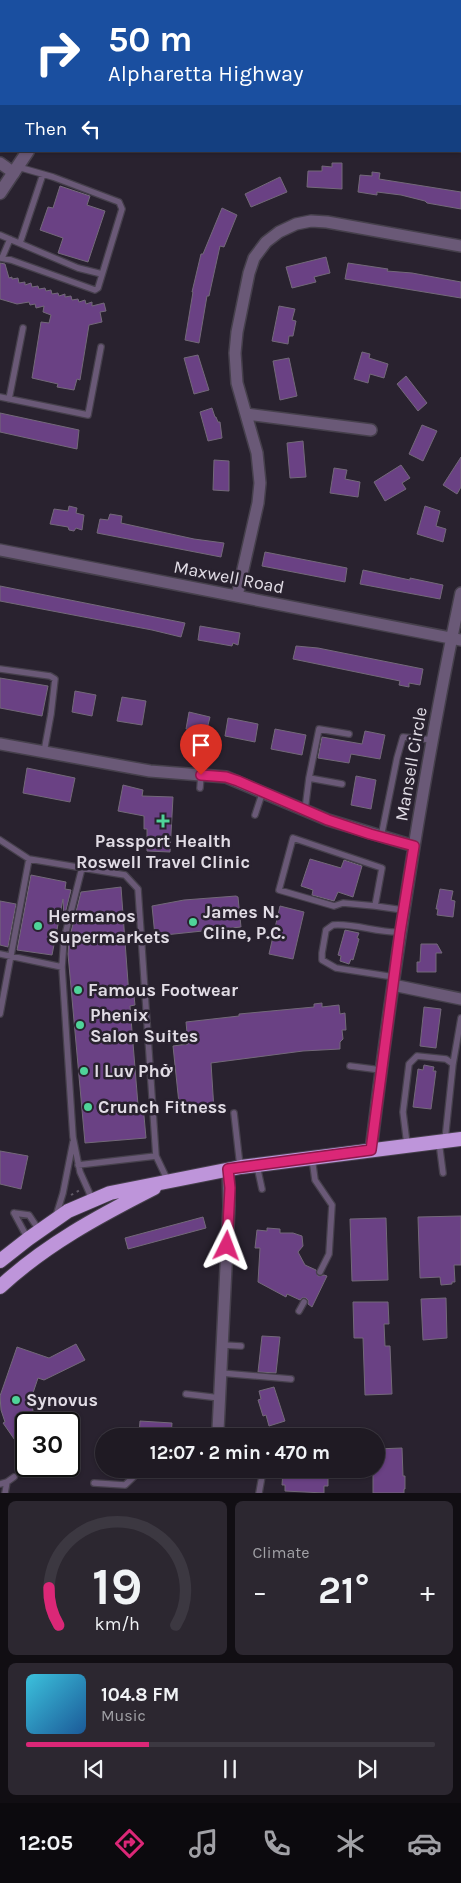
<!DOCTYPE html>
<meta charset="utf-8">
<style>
:root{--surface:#1f1a23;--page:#2c2730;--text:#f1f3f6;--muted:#a1a1a6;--line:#3c3841;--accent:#db2777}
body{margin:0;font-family:Karla,sans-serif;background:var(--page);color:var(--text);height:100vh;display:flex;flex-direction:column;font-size:19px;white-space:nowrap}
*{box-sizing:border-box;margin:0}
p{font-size:16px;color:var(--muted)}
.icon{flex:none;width:28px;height:28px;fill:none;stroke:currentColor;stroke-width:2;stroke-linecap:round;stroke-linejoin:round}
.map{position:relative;height:1493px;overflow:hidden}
.side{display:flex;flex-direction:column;gap:8px;padding:8px;background:#110e13;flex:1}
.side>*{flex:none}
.top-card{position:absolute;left:0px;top:0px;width:461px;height:152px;box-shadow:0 1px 4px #0004,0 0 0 1px var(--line);background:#1a4fa0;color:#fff;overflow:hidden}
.speed{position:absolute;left:15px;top:1412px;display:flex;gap:10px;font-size:25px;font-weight:700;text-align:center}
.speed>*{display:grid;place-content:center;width:65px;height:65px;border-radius:50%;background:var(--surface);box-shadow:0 1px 4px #0004,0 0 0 1px var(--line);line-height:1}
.speed .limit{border:2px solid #111;border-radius:8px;background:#fff;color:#111}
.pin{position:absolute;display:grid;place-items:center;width:42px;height:42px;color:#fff;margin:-51px -21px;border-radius:50% 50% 50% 0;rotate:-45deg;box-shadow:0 0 5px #0007}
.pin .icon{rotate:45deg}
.me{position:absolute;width:55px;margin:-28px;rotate:3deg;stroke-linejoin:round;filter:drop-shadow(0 0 4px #0008)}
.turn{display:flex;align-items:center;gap:18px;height:105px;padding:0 25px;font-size:22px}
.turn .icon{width:65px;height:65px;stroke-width:2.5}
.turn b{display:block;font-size:35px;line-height:42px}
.then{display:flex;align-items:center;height:48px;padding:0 25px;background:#0003;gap:10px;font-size:19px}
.big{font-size:38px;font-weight:700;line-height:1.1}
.side .tile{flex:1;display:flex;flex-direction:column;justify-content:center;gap:8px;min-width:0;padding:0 18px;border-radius:8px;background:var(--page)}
.side .dial{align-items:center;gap:0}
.dial svg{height:130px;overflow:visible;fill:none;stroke:var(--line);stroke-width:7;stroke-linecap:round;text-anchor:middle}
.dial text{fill:var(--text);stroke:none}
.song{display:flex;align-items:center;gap:15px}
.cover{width:60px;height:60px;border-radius:8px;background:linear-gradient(135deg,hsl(190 70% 55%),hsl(210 70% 35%))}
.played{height:5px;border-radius:2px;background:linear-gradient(90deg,var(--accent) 30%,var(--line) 30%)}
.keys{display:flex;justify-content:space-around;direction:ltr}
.heat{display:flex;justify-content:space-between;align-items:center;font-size:28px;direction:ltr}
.side .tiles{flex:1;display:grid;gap:8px;grid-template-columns:1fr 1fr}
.tile:last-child{grid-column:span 2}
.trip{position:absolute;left:95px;top:1428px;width:290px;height:50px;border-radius:25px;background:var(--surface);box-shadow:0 1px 4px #0004,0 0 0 1px var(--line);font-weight:700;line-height:50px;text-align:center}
.dock{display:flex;height:80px;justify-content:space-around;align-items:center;background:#0c0a0e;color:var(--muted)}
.dock .icon{width:35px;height:35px}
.dock .current{color:var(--accent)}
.dock b{font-size:22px;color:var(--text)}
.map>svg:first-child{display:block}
.building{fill:#6a4184;stroke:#736979}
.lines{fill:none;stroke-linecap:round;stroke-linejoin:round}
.service-casing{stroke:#46404c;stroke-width:8}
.minor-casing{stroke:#46404c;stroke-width:14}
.tertiary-casing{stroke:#46404c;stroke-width:15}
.trunk-casing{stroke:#46404c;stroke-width:16}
.path{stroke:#615a66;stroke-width:2;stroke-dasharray:2.5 4;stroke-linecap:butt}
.service{stroke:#6a5977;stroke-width:5.5}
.minor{stroke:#6a5977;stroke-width:11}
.tertiary{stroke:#6a5977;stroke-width:12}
.trunk{stroke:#be95da;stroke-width:14}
.route-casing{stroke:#8e194d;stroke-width:12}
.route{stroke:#db2777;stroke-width:9}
.poi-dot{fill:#4fd399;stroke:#29222f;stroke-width:2}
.labels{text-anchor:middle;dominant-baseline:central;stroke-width:5;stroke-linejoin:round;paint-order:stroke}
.street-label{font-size:18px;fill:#e1dce5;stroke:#29222f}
.poi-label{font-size:18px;font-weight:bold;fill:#e1dce5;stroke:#29222f;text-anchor:start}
</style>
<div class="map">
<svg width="461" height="1493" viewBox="0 0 461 1493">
<rect width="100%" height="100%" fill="#29222f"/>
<path class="building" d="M332,163H342V189L307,187L308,171H322V166L332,167Z
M372,172L380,173L379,179L461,192V209L427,203L425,201L401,195L377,192V195L358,192L360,175L372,176Z
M280,177L287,192L251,207L245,194Z
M60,186L90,196L87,205L105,211L88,262L58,253L63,238L40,230L48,207L53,208Z
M222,208L237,215L224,247L220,246L209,296H207L199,343L185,340L193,292H192L201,254H203Z
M326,257L330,273L314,277L316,282L292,288L286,267Z
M0,263L5,264L9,278L12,277V279L18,278L19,283L25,282V285L31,283L32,287L38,286L39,289L45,288L46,291L51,290L52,294L58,293L59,296L65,294V297L71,296L72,300L78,299L79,302L85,300L86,304L92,302V306L104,303L106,311L100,312L102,322L89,325L80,380L77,379L74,390L57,387L58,384L32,378L41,322L49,323L51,315L43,312L44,306L36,308L35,304L30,305L29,302L17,304L0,299Z
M348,263L388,269L387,271L412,273L461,282V298L345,279Z
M279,306L295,309L292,320L296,321L293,336H289L288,344L272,341Z
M362,352L370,354L369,358L388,364L384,378L370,374L368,383L354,379Z
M198,355L209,390L194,394L184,358Z
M289,358L297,396L280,400L273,361Z
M406,376L427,403L418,411L397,384Z
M212,408L215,417H216L218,422H220L222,438L208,441L200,412Z
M0,413L79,430L77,449L0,432Z
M422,425L437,431L423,461L409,454Z
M303,441L306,477L290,478L287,443Z
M461,457V487L457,494L443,485Z
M214,460L229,461V491L213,490Z
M401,465L410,478L402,483L406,489L385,501L374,482Z
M334,468L347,470L345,479L360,482L358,497L330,493Z
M69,506L77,508L76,513L84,515L82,530L76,528L74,531L69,530L68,527L50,524L54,509L68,511Z
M425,506L440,511L436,526L446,529L443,542L417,534Z
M110,514L122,516L121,523L194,539L224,543L221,557L97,533L100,519L108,520Z
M265,552L347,568L345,582L262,566Z
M363,570L410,580V578L443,585L440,599L360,584Z
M0,586L185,623L181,637L152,630L0,601Z
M200,626L240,633L238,645L233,643L232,646L198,640Z
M296,646L318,648L423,669L420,685L409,683V687L399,685L400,681L293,659Z
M0,678L48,686L42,716L0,708Z
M75,691L96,695L92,716L72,712Z
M122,697L146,701L142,725L117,721Z
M189,712L210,717L206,733L186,729Z
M228,718L258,724L255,742L225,736Z
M275,729L306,735L302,755L271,749Z
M365,731L385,735L380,759L351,754L349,763L318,758L322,737L362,744Z
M27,768L75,778L70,802L23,793Z
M356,776L376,780L371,809L351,805Z
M123,785L143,790L142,796L173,797L170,852L147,851V829H144V816L118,811Z
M310,859L341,868L344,860L362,866L353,897L338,892L334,901L312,895L313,890L301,886Z
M31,875L66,882L65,889L71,890L64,918L63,899L52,955L17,950Z
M121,887L129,996H134L135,1005L130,1006L138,1105H143L146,1138L85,1143L68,954L69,940L81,892Z
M440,889L453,891L451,900L455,901L453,917L437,915L438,909H436Z
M236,896L238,897L241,927L155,936L152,906L184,900Z
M0,901L16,904L8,947L0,945Z
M280,906L304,912L293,959L269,954Z
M345,930L359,933L357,938L359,939L353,960L351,959L349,964L340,961L341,956L338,955Z
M421,944H437L442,953H436V972H417V962H420Z
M322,1003V1007L339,1005L340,1014L345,1013L346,1030H342L343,1039L340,1042V1049L303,1051L211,1063L214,1110L180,1113L173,1046L188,1044L186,1022L239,1016V1014L314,1007V1004Z
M424,1007L441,1009L436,1048L420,1046Z
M424,1065L434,1067L433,1071H436L431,1109L413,1107L418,1069L423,1070Z
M0,1151L28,1156L21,1189L0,1184Z
M461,1216V1265H454L455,1282H452V1284L441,1285L440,1277L420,1278L418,1217Z
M203,1217L206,1228L128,1249L125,1238Z
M386,1218L388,1280L352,1281L350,1219Z
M267,1228L280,1229V1233H293L302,1236L303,1246L298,1252L305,1265L316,1270L318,1276L324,1275L327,1276L312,1307L308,1304V1300L306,1298H302L300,1300L287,1294L286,1297L258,1282L260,1248H255L257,1230L267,1231Z
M446,1298L447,1338L423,1340L421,1299Z
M353,1302H388L389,1324H384L385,1346H390L392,1394L365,1395L363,1338H354Z
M262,1336L280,1337L276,1373L258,1372Z
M76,1344L85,1360L44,1380L38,1378L31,1399L33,1411L42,1424H26V1456L3,1423L5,1422L1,1410L0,1396L17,1347L49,1358Z
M274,1387L285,1421L269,1426L266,1415L263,1416L258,1400L261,1399L259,1391Z
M140,1421L172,1423L171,1436H139Z
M402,1448L403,1476H405V1489H404V1493H373V1469H376V1449Z
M286,1469H325V1472H328V1486H324V1493L285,1491V1485H282L283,1471H286Z"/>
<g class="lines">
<g class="service-casing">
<path id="service" d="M0,235L78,268L102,274
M20,243L43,174
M0,258L11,260L95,290L98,288L122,209L119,202L53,177L18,167
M2,258L10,239
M0,397L88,415L101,347
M9,399L23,328
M0,669L50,676L55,679L51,714L44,752
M309,778L319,729L349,734
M200,788L201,775
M305,810L309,778L342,784
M255,815L263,791
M381,837L397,758L403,737L433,740
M0,840L29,859L125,875L138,889L156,1156L168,1181
M375,906L343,903L334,906L279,890L293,838L382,868L375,906L403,910
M0,954L62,967L73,1137L80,1172L89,1192L91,1201
M62,967L64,939L82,868
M394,977L336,968L322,960V953L326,930L333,925C355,923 377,933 400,932
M0,1014L29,859
M350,1066L381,1070
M234,1113L240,1166
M445,1140L453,1064L461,1018
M439,1142L443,1173
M407,1144L403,1112L409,1064L417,1056L446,1059L453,1064
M312,1158L315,1180L332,1205L329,1254L320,1272
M78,1165L156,1156
M257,1166L262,1189
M14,1213L29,1215L39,1230
M14,1213L28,1239
M56,1216L63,1193L73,1142
M299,1311L304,1302
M223,1345L241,1346
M221,1373L291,1379
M186,1394L220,1398
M211,1436L218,1430L221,1436
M246,1469L262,1476L264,1469
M94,1483L125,1485L142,1469H152
M0,1484L7,1482L14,1477
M5,1493L7,1482
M259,1493L262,1476"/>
</g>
<g class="minor-casing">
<path id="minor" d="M262,0L270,1
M460,33H461
M0,163L14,173
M246,414L371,430
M0,550L461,640
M237,596L258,503L260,483L257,453L237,383L235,353L237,332L249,273L254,258L266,242L279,232L296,224L311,221L327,222L461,246
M0,744L150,771L226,777L328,820L414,846
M393,985L461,999
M371,1150C394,964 422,778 461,593
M218,1430L229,1206L228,1169"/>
</g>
<g class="tertiary-casing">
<path id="tertiary" d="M127,1L128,0
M0,193L28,151"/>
</g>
<g class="trunk-casing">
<path id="trunk" d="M0,1261L28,1239L68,1211L110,1193L241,1167L461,1139
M0,1287C45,1245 99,1216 154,1188"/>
</g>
<path class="path" d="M71,1195L80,1190"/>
<use href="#service" class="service"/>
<use href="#minor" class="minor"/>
<use href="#tertiary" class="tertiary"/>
<use href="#trunk" class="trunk"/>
</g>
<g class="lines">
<g class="route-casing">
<path id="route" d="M201,775L226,777L238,781L328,820L370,834L414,846L400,932L371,1150L228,1169L230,1188L227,1246"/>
</g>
<use href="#route" class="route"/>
</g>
<g class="poi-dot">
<path d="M160.5 813.5h5v5h5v5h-5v5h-5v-5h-5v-5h5z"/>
<circle cx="193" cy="922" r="5"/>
<circle cx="38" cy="926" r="5"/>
<circle cx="78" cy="990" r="5"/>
<circle cx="80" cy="1025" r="5"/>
<circle cx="84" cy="1071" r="5"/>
<circle cx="88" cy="1107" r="5"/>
<circle cx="16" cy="1400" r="5"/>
</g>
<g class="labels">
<g class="street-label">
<text transform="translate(229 577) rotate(11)">Maxwell Road</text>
<text transform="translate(411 764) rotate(-80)">Mansell Circle</text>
</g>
<g class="poi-label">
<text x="163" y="841" text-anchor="middle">Passport Health<tspan x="163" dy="21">Roswell Travel Clinic</tspan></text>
<text x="203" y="912">James N.<tspan x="203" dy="21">Cline, P.C.</tspan></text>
<text x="48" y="916">Hermanos<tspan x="48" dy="21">Supermarkets</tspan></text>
<text x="88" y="990">Famous Footwear</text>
<text x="90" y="1015">Phenix<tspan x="90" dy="21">Salon Suites</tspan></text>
<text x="94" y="1071">I Luv Phở</text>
<text x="98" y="1107">Crunch Fitness</text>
<text x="26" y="1400">Synovus</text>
</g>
</g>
</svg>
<div class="speed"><div class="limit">30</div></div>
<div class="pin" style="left:201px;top:775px;background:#d93025"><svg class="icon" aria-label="arrive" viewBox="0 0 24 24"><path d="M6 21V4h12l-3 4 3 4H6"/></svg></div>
<svg class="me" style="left:227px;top:1246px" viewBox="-20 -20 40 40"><path d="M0-17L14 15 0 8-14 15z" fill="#db2777" stroke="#fff" stroke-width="4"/></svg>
<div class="trip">12:07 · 2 min · 470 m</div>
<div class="top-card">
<div class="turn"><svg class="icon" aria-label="right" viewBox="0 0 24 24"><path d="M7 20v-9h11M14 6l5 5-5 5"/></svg><div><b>50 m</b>Alpharetta Highway</div></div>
<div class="then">Then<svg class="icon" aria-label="left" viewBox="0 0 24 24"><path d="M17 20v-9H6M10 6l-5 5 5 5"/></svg></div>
</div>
</div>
<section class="side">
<div class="tiles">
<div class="tile dial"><svg viewBox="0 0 100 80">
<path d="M14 69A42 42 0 1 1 86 69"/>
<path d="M14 69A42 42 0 0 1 8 46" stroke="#db2777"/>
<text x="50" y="56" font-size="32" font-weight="700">19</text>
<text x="50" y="72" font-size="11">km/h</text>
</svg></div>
<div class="tile"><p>Climate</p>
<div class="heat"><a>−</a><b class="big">21°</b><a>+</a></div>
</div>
<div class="tile">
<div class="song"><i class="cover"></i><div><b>104.8 FM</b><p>Music</p></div></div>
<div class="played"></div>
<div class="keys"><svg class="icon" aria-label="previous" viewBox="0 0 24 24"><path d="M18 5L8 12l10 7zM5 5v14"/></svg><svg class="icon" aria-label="pause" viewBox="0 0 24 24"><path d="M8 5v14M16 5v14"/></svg><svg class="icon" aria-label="next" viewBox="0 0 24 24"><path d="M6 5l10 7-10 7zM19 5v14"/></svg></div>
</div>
</div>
</section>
<nav class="dock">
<b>12:05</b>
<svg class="icon current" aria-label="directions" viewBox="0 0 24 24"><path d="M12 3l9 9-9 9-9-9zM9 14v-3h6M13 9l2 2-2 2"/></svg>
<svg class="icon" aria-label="music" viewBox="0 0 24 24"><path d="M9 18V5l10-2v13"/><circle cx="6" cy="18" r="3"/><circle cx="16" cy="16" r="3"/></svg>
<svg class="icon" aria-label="phone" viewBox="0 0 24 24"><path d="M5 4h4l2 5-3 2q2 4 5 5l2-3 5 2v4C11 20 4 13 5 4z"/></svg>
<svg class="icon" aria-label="climate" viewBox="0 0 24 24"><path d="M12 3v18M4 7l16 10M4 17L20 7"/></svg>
<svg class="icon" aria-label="car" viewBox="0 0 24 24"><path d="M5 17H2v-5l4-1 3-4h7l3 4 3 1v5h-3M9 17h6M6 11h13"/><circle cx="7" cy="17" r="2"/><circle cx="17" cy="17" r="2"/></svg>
</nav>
